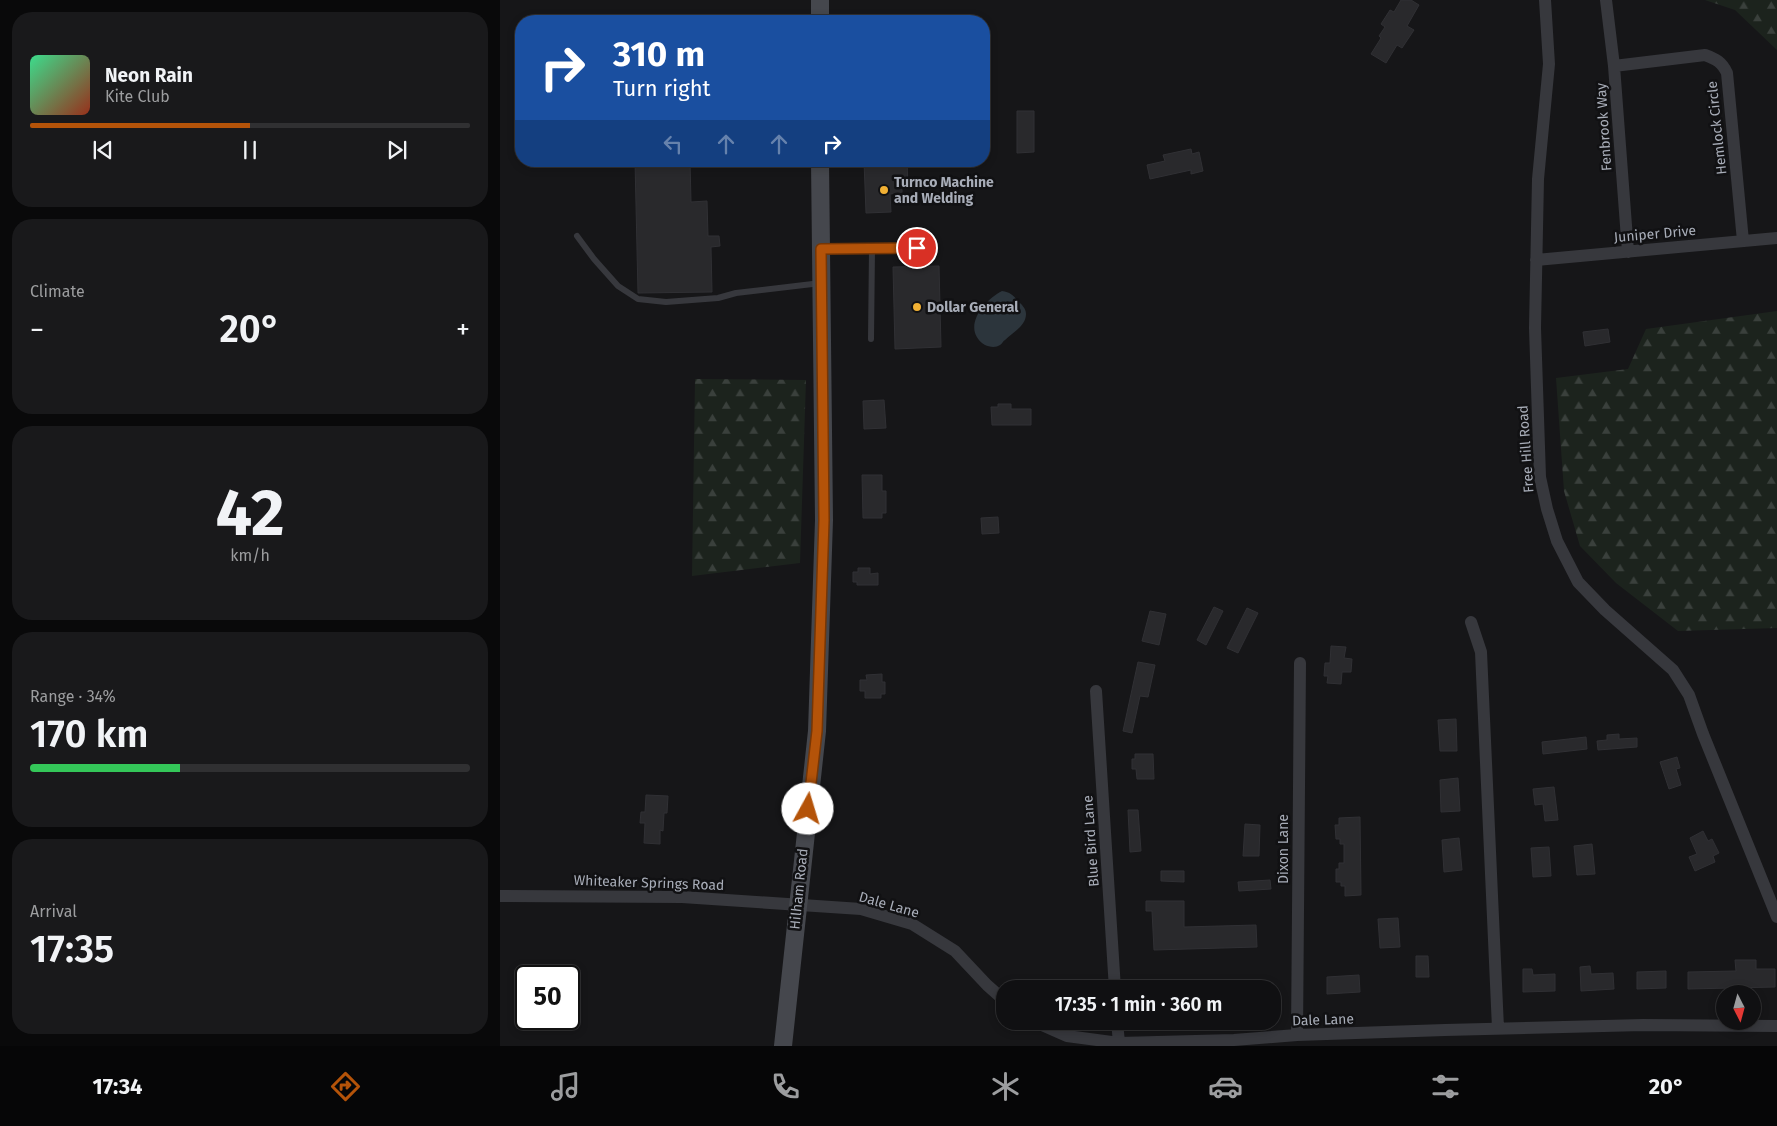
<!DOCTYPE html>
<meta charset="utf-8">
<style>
:root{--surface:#101012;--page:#19191b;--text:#f1f3f6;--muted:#9c9d9f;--line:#303032;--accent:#b45309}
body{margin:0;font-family:"Fira Sans",sans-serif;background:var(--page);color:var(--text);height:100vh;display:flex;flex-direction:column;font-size:19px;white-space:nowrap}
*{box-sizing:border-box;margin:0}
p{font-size:16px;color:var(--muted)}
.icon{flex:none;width:28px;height:28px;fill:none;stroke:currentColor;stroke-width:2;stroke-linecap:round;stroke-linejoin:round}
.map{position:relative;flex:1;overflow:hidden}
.sheet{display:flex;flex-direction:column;gap:12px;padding:12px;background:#09090a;width:500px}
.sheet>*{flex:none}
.banner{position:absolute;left:15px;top:15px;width:475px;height:152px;border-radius:20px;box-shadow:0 2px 8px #0003,0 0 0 1px var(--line);background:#1a4fa0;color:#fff;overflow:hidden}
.needle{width:32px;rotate:174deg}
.controls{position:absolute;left:1216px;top:985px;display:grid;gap:10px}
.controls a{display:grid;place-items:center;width:45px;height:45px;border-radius:50%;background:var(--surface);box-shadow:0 2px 8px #0003,0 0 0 1px var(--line);font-size:25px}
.speed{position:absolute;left:15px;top:965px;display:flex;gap:10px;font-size:25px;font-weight:700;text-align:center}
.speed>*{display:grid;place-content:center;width:65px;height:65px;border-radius:50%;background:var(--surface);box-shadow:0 2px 8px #0003,0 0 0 1px var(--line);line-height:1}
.speed .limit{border:2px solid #111;border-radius:8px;background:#fff;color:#111}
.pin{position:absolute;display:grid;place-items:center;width:42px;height:42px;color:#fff;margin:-21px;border:2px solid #fff;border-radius:50%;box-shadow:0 1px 5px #0007}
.me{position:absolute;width:55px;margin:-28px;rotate:6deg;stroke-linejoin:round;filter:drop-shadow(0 0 4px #0008)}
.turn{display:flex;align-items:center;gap:18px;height:105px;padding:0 15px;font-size:22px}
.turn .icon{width:65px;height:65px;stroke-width:2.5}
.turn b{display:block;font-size:35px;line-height:42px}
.lanes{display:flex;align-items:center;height:48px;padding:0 15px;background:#0003;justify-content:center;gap:25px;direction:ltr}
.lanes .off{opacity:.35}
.big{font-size:38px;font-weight:600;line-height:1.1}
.sheet .card{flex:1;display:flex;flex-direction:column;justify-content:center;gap:8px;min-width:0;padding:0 18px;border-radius:20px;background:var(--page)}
.sheet .dial{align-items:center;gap:0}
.dial b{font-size:65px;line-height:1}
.song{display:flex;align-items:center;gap:15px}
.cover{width:60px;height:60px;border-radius:8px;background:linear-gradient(135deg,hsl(150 70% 55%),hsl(10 70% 35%))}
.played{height:5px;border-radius:2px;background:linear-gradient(90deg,var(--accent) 50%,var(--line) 50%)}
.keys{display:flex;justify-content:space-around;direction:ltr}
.heat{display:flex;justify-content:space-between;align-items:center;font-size:28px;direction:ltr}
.charge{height:8px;border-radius:4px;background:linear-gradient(90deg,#34c759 34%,var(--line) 0)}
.trip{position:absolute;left:496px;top:980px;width:285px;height:50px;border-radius:20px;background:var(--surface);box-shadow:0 2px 8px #0003,0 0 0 1px var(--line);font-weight:600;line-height:50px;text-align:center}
.tab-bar{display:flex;height:80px;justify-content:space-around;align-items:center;background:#060607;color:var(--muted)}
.tab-bar .icon{width:35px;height:35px}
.tab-bar .on{color:var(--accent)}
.tab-bar b{font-size:22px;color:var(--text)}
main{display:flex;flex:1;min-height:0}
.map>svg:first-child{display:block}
.forest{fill:url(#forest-firs)}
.water{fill:#2c353c}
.building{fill:#29292c;stroke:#303034}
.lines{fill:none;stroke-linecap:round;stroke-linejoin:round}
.service{stroke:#37383d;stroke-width:6}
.minor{stroke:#37383d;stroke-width:12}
.secondary{stroke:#45474d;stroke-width:18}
.route-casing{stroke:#753606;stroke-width:12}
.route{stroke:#b45309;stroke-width:9}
.poi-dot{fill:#f2b134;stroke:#111113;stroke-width:2}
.labels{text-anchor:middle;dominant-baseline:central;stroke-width:5;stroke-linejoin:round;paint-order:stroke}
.street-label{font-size:14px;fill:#a8adb8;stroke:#111113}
.poi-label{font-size:14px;font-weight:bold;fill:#a8adb8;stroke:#111113;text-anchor:start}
</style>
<main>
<section class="sheet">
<div class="card">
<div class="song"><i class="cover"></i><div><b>Neon Rain</b><p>Kite Club</p></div></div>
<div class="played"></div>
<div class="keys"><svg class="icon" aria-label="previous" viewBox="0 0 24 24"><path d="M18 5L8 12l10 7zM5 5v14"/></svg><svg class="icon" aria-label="pause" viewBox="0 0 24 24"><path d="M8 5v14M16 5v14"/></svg><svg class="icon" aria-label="next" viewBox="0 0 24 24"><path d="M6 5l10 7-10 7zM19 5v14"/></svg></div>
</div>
<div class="card"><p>Climate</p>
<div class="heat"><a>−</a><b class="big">20°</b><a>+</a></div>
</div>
<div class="card dial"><b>42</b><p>km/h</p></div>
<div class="card"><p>Range · 34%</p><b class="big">170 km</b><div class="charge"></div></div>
<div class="card"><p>Arrival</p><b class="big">17:35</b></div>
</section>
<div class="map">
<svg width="1277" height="1046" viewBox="0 0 1277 1046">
<defs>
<pattern id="forest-firs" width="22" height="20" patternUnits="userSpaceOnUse" patternTransform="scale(1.25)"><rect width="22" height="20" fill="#1c231d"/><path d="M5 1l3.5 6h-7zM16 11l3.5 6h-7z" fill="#3a403c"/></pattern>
</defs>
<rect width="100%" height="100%" fill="#161618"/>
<path class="forest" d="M1205,0H1277V50L1235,10Z
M1277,311V628L1178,631L1116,583L1080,546L1064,491L1056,378L1128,369L1146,329Z
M195,379L306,380L300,563L192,576Z"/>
<path class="water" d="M502,291C510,292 513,295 518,301C521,304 526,308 526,314C526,326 513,332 505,340C503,341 502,344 500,345C496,348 489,347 485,345C460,329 484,300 502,291Z"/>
<path class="building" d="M901,0H911L919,5L907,26L914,30L902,48L897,45L886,63L871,54L881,38L879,36L885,27L881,24L890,10L894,12Z
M517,111H534V152L517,153Z
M691,149L692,154L699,152L703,171L691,174V170L650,179L647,165L665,161L663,155Z
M135,161H190L191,202L207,201L208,236H219L220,246L211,247L212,292L138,293Z
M364,161H407L408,187H402V193L390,194L391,212L366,213Z
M439,266L441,347L395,349L393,267Z
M1108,329L1110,342L1085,346L1083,332Z
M384,400L386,428L364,429L363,401Z
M498,404H511V409H531V425H492L491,407H498Z
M362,475H382V491H386V513H382V518H363Z
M498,517L499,533L482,534L481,518Z
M358,568H370V574L378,573V585H357V582H353V572H358Z
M714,607L723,611L706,645L697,640Z
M747,608L758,613L738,653L727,648Z
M650,611L666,614L659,645L642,641Z
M831,646L846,647L844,658L852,659L851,672H842L841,684L827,683L828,676H824L825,663H830Z
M638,662L655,665L648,697L640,696L632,733L623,731Z
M382,674V682H385V694H381V698H365V691H360V680H367L366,675Z
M956,719L957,751H940L938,720Z
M1119,734V739L1137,738V747L1098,750L1097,741L1107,740V735Z
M1086,737L1087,749L1043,754L1042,742Z
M635,754H653L654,779H637L636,769H632V759H635Z
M1177,757L1180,768L1176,769L1181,785L1169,789L1160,762Z
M958,778L960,811L941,812L940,780Z
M1054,787L1058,820L1045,821L1043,804L1035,805L1033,789Z
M146,795L168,796L167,813H164L163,831L160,830V844L144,843L145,823H140L141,812H145Z
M628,810H638L641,851L630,852Z
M860,817L861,895L845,896V886H841V882H836V869H839V863H844V844H840V839H836L835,825H839V818Z
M745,824L760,825L759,856H743Z
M1203,831L1208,841L1212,839L1219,853L1213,856L1215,862L1195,871L1189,857L1197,854L1190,838Z
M959,838L962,870L944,872L942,840Z
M1092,844L1095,874L1077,875L1074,846Z
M1049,847L1051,876L1033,877L1031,848Z
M661,871H684V882L661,881Z
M770,880L771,889L739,891L738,882Z
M646,901H684V927L756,925L757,947L654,950L652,911H646Z
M898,918L900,947L880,948L878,919Z
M916,956H928L929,977H916Z
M1235,960H1256V969H1275V987L1188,989V972L1236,971Z
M1090,966L1091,974L1113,973L1114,989L1081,991L1080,967Z
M1023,969H1032L1033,975L1055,974V991L1023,992Z
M1166,971V988L1137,989V972Z
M859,975L860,992L827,994V977Z"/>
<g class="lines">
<path class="service" d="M77,236L94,259L118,286L138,299L166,302L218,298L236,293L321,283
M323,249L417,248
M371,339L372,249"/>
<path class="minor" d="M1045,0L1049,64L1038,179L1035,328L1040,477L1047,509L1057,541L1078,582L1105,610L1173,670L1189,695L1203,734L1277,917
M1106,0L1114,66L1128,252
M1114,66L1205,55C1216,59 1222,62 1227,73L1243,241
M1036,260L1277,238
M971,622L981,652L998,1028
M596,691L615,989
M0,896L182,897L361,909L412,924L455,951L487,985L505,1001
M533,1021L567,1036L619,1043L734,1040L797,1035L945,1030L1143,1025L1277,1026
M617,1021L619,1043
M797,1035L800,663"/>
<path class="secondary" d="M320,21V0
M283,1046L317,731L324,520L320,161"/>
</g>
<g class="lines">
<g class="route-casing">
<path id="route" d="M308,809L317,731L324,520L321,249L417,248"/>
</g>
<use href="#route" class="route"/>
</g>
<g class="poi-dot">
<circle cx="384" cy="190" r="5"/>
<circle cx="417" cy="307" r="5"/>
</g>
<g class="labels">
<g class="street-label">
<text transform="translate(1104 127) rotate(-94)">Fenbrook Way</text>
<text transform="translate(1217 128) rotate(-96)">Hemlock Circle</text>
<text transform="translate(1155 234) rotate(-5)">Juniper Drive</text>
<text transform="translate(1026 449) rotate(-94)">Free Hill Road</text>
<text transform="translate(591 841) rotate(-94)">Blue Bird Lane</text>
<text transform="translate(783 849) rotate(-90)">Dixon Lane</text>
<text transform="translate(149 883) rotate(2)">Whiteaker Springs Road</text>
<text transform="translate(299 889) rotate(-84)">Hilham Road</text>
<text transform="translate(389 905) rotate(16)">Dale Lane</text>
<text transform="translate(823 1020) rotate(-2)">Dale Lane</text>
</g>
<g class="poi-label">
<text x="394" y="182">Turnco Machine<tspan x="394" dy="16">and Welding</tspan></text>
<text x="427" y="307">Dollar General</text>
</g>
</g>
</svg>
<div class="controls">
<a><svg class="needle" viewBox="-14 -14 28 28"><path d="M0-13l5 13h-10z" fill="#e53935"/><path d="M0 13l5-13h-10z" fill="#9c9d9f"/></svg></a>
</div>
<div class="speed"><div class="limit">50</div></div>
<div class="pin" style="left:417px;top:248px;background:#d93025"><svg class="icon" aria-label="arrive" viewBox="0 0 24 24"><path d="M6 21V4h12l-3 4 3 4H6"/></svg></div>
<svg class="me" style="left:308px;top:809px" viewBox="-20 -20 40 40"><circle r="19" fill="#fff"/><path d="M0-13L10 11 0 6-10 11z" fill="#b45309"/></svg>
<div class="trip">17:35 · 1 min · 360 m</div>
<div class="banner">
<div class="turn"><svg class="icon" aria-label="right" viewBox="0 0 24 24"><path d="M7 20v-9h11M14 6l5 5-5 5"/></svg><div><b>310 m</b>Turn right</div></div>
<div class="lanes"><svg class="icon off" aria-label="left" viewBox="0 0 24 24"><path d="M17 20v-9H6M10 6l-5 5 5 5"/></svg><svg class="icon off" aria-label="ahead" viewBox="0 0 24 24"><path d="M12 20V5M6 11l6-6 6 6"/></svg><svg class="icon off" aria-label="ahead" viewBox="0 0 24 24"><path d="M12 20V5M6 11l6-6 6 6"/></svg><svg class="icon" aria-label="right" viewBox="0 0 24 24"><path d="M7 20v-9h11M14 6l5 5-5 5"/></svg></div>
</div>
</div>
</main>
<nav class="tab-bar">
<b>17:34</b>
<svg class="icon on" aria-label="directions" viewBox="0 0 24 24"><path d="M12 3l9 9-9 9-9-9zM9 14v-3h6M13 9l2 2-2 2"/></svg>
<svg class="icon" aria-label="music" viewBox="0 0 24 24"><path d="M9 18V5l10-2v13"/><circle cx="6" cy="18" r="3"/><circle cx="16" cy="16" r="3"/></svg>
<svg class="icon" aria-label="phone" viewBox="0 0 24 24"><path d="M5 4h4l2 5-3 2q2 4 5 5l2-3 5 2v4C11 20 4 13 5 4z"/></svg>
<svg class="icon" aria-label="climate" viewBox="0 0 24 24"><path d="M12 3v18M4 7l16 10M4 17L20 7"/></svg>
<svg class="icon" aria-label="car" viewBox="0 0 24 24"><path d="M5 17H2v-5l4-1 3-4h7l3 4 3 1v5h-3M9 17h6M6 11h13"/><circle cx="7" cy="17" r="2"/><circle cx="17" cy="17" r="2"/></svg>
<svg class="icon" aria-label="filters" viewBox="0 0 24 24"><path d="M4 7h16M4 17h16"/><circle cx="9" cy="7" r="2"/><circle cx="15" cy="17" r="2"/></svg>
<b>20°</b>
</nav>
